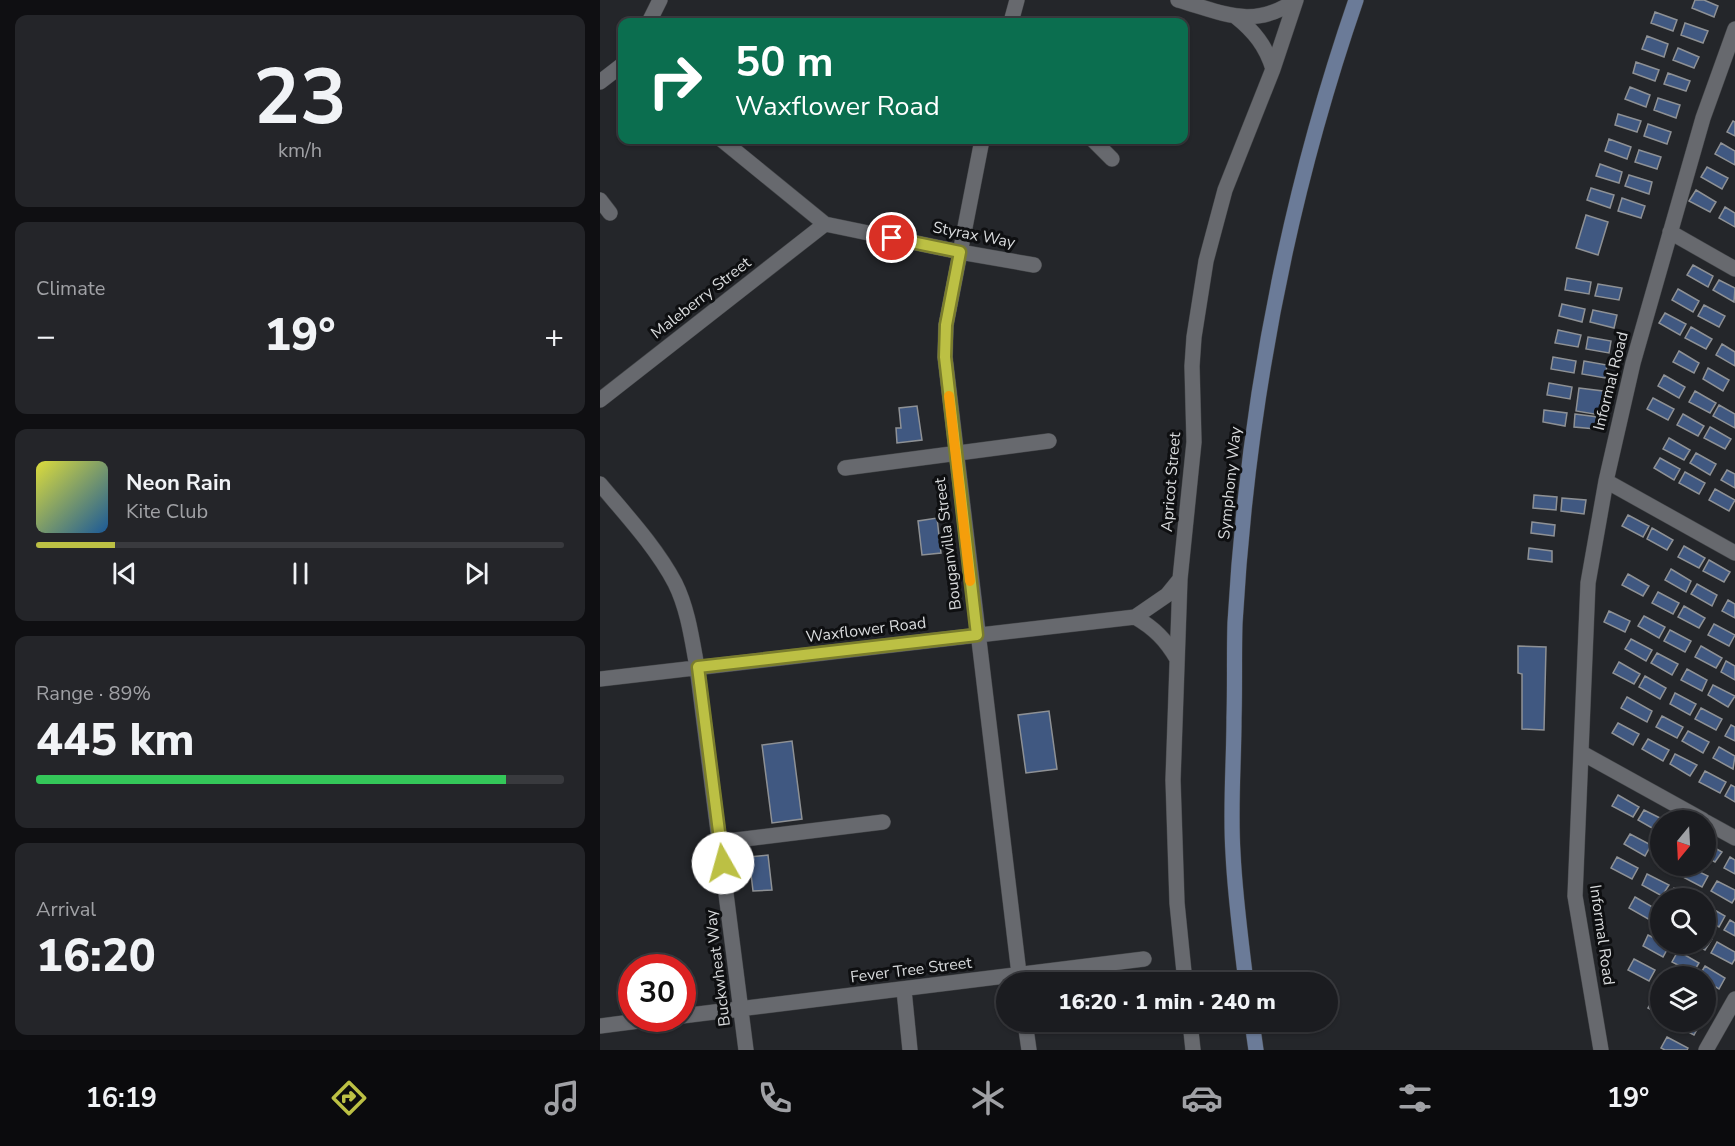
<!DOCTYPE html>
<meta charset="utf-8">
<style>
:root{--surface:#1b1c20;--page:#242529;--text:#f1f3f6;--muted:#a0a1a5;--line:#393a3e;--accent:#bcc044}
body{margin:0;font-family:"Nunito Sans",sans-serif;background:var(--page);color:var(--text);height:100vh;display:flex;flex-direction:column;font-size:22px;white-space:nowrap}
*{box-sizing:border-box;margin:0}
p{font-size:20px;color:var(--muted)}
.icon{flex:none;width:33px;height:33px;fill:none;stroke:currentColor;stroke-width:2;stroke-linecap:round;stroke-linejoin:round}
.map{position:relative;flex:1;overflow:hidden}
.sheet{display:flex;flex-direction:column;gap:15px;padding:15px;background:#0f0f12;width:600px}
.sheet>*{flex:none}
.top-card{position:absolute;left:18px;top:18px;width:570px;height:126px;border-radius:12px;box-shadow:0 2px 4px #0004,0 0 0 2px var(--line);background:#0b6e4f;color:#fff;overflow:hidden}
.needle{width:39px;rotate:198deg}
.fabs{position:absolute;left:1050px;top:810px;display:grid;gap:12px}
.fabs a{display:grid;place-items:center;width:66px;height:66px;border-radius:50%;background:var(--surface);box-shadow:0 2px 4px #0004,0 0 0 2px var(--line);font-size:30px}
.speed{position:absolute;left:18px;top:954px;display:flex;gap:12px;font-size:30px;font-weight:700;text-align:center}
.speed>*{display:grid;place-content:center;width:78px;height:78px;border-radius:50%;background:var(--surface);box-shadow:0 2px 4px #0004,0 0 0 2px var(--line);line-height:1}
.speed .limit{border:9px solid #d22;background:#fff;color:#111}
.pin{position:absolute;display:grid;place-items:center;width:51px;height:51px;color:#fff;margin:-26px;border:3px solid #fff;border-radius:50%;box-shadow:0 2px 6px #0007}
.me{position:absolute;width:66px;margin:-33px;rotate:353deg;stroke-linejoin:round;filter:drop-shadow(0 0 4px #0008)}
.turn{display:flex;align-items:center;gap:21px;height:126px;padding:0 18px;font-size:27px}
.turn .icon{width:78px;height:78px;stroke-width:2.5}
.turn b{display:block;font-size:42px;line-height:51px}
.big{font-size:45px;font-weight:800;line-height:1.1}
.sheet .card{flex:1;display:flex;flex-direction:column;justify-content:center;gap:9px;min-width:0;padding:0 21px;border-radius:12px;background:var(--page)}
.sheet .dial{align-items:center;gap:0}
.dial b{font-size:78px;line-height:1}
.song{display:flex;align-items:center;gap:18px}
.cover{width:72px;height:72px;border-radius:9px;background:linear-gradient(135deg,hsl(60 70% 55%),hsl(210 70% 35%))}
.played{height:6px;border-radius:3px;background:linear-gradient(90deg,var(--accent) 15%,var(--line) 15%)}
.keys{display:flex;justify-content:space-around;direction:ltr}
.heat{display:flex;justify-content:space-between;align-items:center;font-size:33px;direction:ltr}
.charge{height:9px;border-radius:4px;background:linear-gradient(90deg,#34c759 89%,var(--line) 0)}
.trip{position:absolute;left:396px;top:972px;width:342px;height:60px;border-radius:30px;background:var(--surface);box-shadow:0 2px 4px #0004,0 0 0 2px var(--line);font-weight:800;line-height:60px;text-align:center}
.tab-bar{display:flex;height:96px;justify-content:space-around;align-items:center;background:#0b0b0d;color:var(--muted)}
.tab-bar .icon{width:42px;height:42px}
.tab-bar .selected{color:var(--accent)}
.tab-bar b{font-size:27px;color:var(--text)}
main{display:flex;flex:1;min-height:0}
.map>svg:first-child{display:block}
.building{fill:#405881;stroke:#8e9195;stroke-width:1.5}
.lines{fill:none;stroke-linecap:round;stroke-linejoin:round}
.street-casing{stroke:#424447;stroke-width:16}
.secondary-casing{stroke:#424447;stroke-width:16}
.street{stroke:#67696e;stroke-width:15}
.secondary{stroke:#6b7b98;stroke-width:15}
.route-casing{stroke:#7a7d2c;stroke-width:15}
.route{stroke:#bcc044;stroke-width:10}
.slow{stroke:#f59e0b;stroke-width:10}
.labels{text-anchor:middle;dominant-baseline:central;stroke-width:6;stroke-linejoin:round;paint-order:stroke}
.street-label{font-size:16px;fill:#d8dadc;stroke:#0e0f11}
</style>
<main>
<section class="sheet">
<div class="card dial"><b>23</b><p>km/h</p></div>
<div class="card"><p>Climate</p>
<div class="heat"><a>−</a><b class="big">19°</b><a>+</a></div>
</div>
<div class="card">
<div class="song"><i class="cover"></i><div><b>Neon Rain</b><p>Kite Club</p></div></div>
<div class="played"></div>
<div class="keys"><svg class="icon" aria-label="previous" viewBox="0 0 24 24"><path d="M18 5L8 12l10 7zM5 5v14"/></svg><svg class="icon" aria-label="pause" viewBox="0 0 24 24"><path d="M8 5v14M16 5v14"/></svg><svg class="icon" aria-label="next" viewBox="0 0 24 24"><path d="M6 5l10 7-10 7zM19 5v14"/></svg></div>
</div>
<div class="card"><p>Range · 89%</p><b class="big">445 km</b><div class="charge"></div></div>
<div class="card"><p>Arrival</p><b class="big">16:20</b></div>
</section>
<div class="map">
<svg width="1135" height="1050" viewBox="0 0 1135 1050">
<rect width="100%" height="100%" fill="#24262a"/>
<path class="building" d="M1095,0H1104L1118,6L1114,17L1092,8Z
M1055,12L1077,20L1073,31L1051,23Z
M1085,23L1108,31L1103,43L1081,35Z
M1047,36L1068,44L1064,57L1042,49Z
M1078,48L1099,57L1094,68L1073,60Z
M1036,62L1059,70L1055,81L1033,73Z
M1068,73L1090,81L1086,91L1064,84Z
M1030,87L1050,95L1046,107L1025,99Z
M1058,98L1080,105L1076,118L1054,110Z
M1018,114L1041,121L1037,132L1015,125Z
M1133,121L1135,122V136L1127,132Z
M1048,124L1071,132L1067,144L1044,136Z
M1009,139L1031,147L1027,159L1005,151Z
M1121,143L1135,151V165L1115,154Z
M1039,150L1061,157L1057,169L1035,162Z
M1000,164L1022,172L1019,183L996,176Z
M1107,167L1128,178L1122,189L1101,177Z
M1029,175L1052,182L1049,194L1025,186Z
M991,188L1014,195L1010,208L987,200Z
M1096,190L1116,202L1110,212L1089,201Z
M1022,198L1045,206L1041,218L1018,211Z
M1125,207L1135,213V227L1119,218Z
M986,215L1008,222L998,255L976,248Z
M1093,265L1113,276L1108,287L1087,275Z
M967,278L991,282L989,294L965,290Z
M1119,280L1135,288L1134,302L1113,290Z
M998,284L1022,288L1019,300L995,296Z
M1078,289L1099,301L1093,312L1072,300Z
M962,304L985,309L982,322L959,316Z
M1104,305L1125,316L1119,327L1098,316Z
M993,310L1017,315L1014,328L990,322Z
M1065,313L1086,324L1080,335L1059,323Z
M1091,327L1112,339L1106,349L1085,338Z
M958,330L981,335L978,347L955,343Z
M988,337L1011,341L1009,353L986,349Z
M1122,344L1135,352V366L1116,355Z
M1079,351L1099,363L1094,373L1073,362Z
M953,357L976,361L974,373L951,369Z
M984,361L1007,365L1005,378L982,374Z
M1108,368L1129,380L1123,391L1103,379Z
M1064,375L1085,387L1079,398L1058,386Z
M949,383L972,387L970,399L947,395Z
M979,388L1003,391L1000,415L976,411Z
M1095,391L1116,403L1110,413L1089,402Z
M1053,398L1074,409L1068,420L1047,409Z
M1119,405L1135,414V428L1113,416Z
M317,406L322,440L297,443L296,428H301L299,408Z
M944,410L967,413L965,426L943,422Z
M975,414L998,417L996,429L974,427Z
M1083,414L1104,426L1098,436L1077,425Z
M1110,427L1131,439L1125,449L1104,438Z
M1069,438L1090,450L1084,460L1063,449Z
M1096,453L1116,464L1110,475L1090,463Z
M1060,458L1080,469L1074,480L1054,468Z
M1127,470L1135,474V488L1121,480Z
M1085,472L1105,483L1099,494L1079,483Z
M1115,489L1135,500L1129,511L1109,500Z
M934,495L957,497L956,510L933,508Z
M962,498L986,500L984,514L961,511Z
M1028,515L1049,526L1043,537L1022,526Z
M337,518L341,553L322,555L318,521Z
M932,522L955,525L954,536L931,533Z
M1052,528L1073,540L1067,550L1047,539Z
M1084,546L1105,558L1099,568L1078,557Z
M929,548L952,551V562L928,559Z
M1109,560L1130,572L1124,582L1103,571Z
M1071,569L1091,581L1086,592L1065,580Z
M1028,574L1049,586L1043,596L1022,585Z
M1097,584L1117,595L1112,606L1091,594Z
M1058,592L1079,603L1073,614L1052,603Z
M1128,600L1135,604V618L1122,611Z
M1084,606L1105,618L1099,628L1078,617Z
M1009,611L1030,621L1025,632L1004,622Z
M1044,616L1065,627L1059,638L1038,626Z
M1114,624L1135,635L1129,646L1108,635Z
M1070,630L1091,641L1085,652L1064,641Z
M1031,639L1052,650L1046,661L1025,649Z
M918,646L946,647L944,730L922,729V674L918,673Z
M1101,646L1122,658L1116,668L1095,657Z
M1057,653L1078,664L1072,675L1051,663Z
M1126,661L1135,666V680L1121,672Z
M1019,662L1040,674L1034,684L1013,673Z
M1087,669L1107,680L1102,691L1081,680Z
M1045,676L1066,688L1060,699L1039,687Z
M1113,685L1135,696L1128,707L1108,695Z
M1075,693L1096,704L1090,715L1070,704Z
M1027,697L1052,711L1047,722L1021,708Z
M1101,708L1122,719L1116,730L1095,719Z
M449,711L457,769L426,773L418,715Z
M1062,716L1083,727L1077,738L1056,727Z
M1018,723L1039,734L1033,745L1012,733Z
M1131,725L1135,727V741L1125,736Z
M1088,731L1109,742L1103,753L1082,741Z
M1048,739L1069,750L1063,761L1042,749Z
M192,741L202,819L172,823L162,745Z
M1119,747L1135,756L1133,769L1113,758Z
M1075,754L1097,765L1090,776L1070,764Z
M1105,771L1126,782L1120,793L1099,782Z
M1131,785L1135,787V802L1125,796Z
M1018,795L1039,807L1033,817L1012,806Z
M1044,810L1064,820H1060L1059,832L1038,820Z
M1030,834L1051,845L1045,856L1024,844Z
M1106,843L1122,852L1115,862L1106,857Z
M168,855L172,890L153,891L149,857Z
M1017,857L1038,868L1032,879L1011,868Z
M1130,857L1135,860V874L1124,868Z
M1063,866H1080L1076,873Z
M1087,866L1108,876L1102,887L1081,876Z
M1047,874L1069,885L1062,896L1042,885Z
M1117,881L1135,890V898L1132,903L1111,891Z
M1074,888L1093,898H1069Z
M1035,897L1056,909L1050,920L1029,908Z
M1106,905L1125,916L1119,927L1106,919Z
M1130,920L1135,923V936L1124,930Z
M1048,935L1060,941V944L1069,946L1063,957L1043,946Z
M1106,936L1112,939L1105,950L1094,944H1106Z
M1117,942L1135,952V959L1132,964L1111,953Z
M1078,951L1099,963L1093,973L1072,962Z
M1034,959L1055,970L1049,981L1028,970Z
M1105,966L1125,978L1119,989L1106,981V976H1099Z
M1106,997L1113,1001L1107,1012L1106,1011Z
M1054,998L1060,1002V1015L1048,1008Z
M1074,1022H1094L1100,1024L1094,1035L1073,1024Z
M1067,1037L1088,1048L1087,1050H1065L1061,1048Z"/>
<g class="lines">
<g class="street-casing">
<path id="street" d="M578,0C624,13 653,30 696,0
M635,16C654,31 666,46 673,69
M49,22L60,0
M411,22L417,0
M0,82L22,65
M122,140L225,224L360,252L434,265
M382,140L346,325L345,357L420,982
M493,140L512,159
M0,200L10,213
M1070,232L1135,269
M0,400L225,224
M245,468L449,441
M1006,481L1135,553
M0,484C26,515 56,547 75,583C88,609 92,640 97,667L146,1050
M535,617C554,628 566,640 577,659
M0,679L535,617L567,595L580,579
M982,753L1103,820
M1106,822L1135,838
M120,842L283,822
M585,982L577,903L573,780L580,579L594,442L592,366L594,337L606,261L625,190L673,69L696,0
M304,990L310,1050
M82,1016L544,959
M425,1022L429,1050
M590,1022L593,1050
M0,1026L62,1018
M1001,1050L975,896L988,583L1006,481L1033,363L1103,118L1135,29
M1106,1050L1135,999"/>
</g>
<g class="secondary-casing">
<path id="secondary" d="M646,982C641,940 635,896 633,853C630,808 634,762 634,718C635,686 634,654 635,623C647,411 687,200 756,0
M652,1022L656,1050"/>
</g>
<use href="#street" class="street"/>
<use href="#secondary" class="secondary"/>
</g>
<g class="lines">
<g class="route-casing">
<path id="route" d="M123,863L98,667L377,635L345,357L346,325L360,252L292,238"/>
</g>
<use href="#route" class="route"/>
<path class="slow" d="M349,396L370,581"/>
</g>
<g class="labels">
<g class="street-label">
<text transform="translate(374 235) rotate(11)">Styrax Way</text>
<text transform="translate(101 298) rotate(-38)">Maleberry Street</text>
<text transform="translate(1011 381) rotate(-76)">Informal Road</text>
<text transform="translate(571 482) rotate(-85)">Apricot Street</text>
<text transform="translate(630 483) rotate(-84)">Symphony Way</text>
<text transform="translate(348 544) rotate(-97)">Bouganvilla Street</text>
<text transform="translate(266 630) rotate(-7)">Waxflower Road</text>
<text transform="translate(1002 935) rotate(82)">Informal Road</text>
<text transform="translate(118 968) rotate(-97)">Buckwheat Way</text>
<text transform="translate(311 970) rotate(-7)">Fever Tree Street</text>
</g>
</g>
</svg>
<div class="fabs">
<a><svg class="needle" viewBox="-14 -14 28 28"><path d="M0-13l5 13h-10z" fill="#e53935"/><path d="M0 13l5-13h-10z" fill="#a0a1a5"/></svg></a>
<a><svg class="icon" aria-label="search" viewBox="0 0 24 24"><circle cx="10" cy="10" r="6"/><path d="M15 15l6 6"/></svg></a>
<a><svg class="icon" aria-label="layers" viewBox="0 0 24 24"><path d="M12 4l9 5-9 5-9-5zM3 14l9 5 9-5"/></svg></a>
</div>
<div class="speed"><div class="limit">30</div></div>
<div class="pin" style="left:292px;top:238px;background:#d93025"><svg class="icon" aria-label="arrive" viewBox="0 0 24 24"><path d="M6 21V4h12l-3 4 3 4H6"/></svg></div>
<svg class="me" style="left:123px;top:863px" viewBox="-20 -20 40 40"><circle r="19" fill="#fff"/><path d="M0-13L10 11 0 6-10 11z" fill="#bcc044"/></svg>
<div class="trip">16:20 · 1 min · 240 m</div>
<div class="top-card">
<div class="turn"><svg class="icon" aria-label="right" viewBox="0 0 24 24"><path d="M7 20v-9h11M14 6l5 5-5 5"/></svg><div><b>50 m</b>Waxflower Road</div></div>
</div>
</div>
</main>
<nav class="tab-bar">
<b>16:19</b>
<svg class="icon selected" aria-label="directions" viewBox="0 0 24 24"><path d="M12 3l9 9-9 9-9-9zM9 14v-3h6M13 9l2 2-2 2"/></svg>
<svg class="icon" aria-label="music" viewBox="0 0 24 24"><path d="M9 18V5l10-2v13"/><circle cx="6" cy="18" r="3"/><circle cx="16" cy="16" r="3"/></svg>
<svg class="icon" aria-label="phone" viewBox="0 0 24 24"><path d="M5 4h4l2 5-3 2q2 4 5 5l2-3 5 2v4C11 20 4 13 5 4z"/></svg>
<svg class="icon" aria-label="climate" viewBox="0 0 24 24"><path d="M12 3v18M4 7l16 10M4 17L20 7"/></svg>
<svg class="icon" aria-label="car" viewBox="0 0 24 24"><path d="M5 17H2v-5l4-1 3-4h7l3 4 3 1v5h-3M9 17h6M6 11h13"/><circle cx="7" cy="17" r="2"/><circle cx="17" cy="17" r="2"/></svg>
<svg class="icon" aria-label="filters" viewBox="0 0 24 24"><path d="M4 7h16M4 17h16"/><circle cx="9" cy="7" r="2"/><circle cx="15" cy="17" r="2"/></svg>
<b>19°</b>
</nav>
